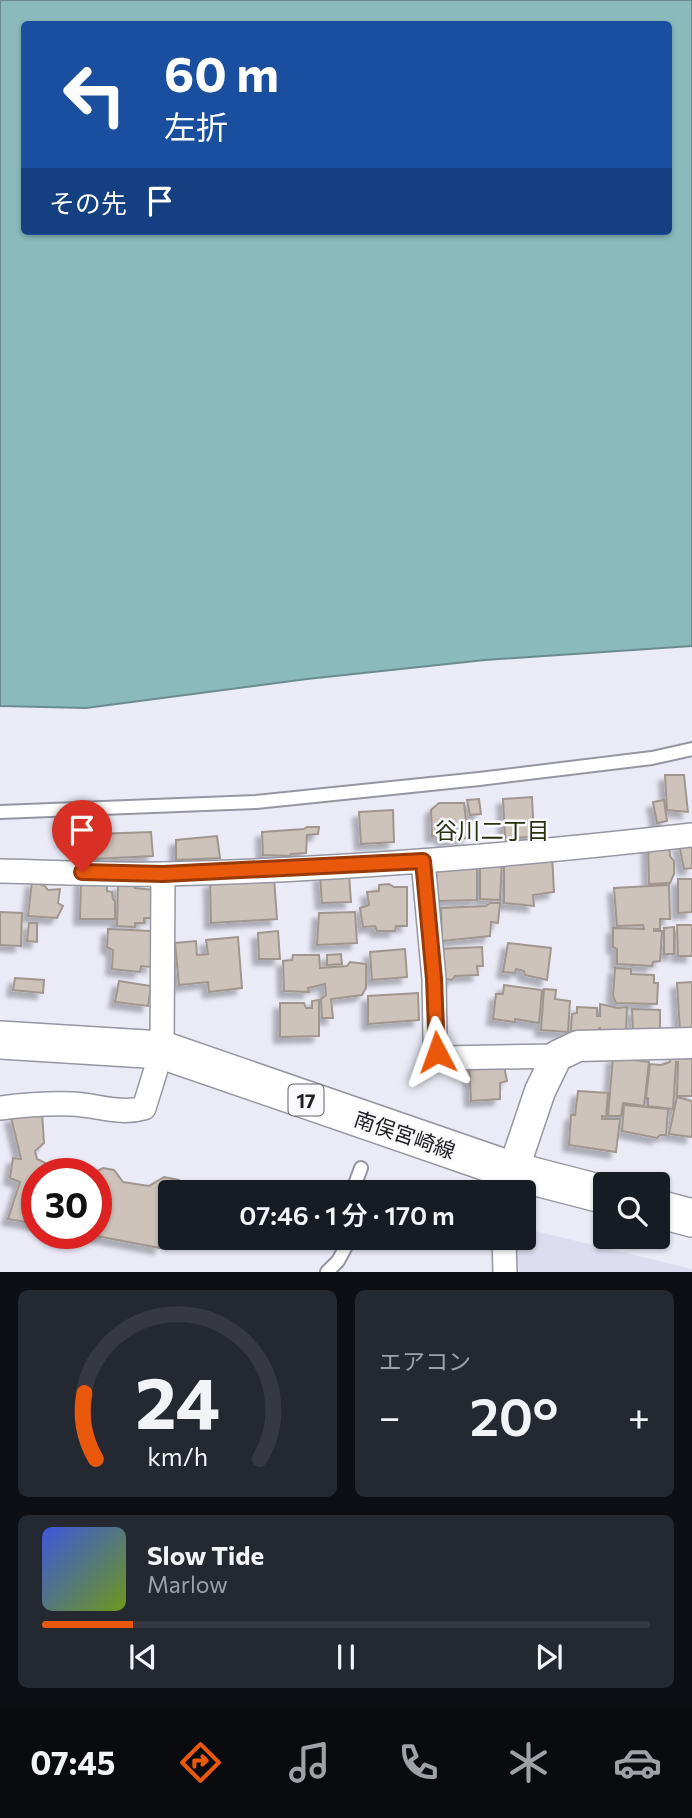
<!DOCTYPE html>
<html lang="ja">
<meta charset="utf-8">
<style>
:root{--surface:#171b24;--page:#242831;--text:#f1f3f6;--muted:#9ea1a6;--line:#363941;--accent:#ea580c}
body{margin:0;font-family:Commissioner,"Noto Sans JP",sans-serif;background:var(--page);color:var(--text);height:100vh;display:flex;flex-direction:column;font-size:26px;white-space:nowrap}
*{box-sizing:border-box;margin:0}
p{font-size:23px;color:var(--muted)}
.icon{flex:none;width:38px;height:38px;fill:none;stroke:currentColor;stroke-width:2;stroke-linecap:round;stroke-linejoin:round}
.map{position:relative;height:1272px;overflow:hidden}
.panel{display:flex;flex-direction:column;gap:18px;padding:18px;background:#0d0f14;flex:1}
.panel>*{flex:none}
.banner{position:absolute;left:21px;top:21px;width:651px;height:214px;border-radius:7px;box-shadow:0 2px 5px #0004;background:#1a4fa0;color:#fff;overflow:hidden}
.fabs{position:absolute;left:593px;top:1172px;display:grid;gap:14px}
.fabs a{display:grid;place-items:center;width:77px;height:77px;border-radius:7px;background:var(--surface);box-shadow:0 2px 5px #0004;font-size:35px}
.speed{position:absolute;left:21px;top:1158px;display:flex;gap:14px;font-size:35px;font-weight:700;text-align:center}
.speed>*{display:grid;place-content:center;width:91px;height:91px;border-radius:50%;background:var(--surface);box-shadow:0 2px 5px #0004;line-height:1}
.speed .limit{border:10px solid #d22;background:#fff;color:#111}
.pin{position:absolute;display:grid;place-items:center;width:60px;height:60px;color:#fff;margin:-72px -30px;border-radius:50% 50% 50% 0;rotate:-45deg;box-shadow:0 0 7px #0007}
.pin .icon{rotate:45deg}
.me{position:absolute;width:77px;margin:-38px;rotate:356deg;stroke-linejoin:round;filter:drop-shadow(0 0 5px #0008)}
.turn{display:flex;align-items:center;gap:24px;height:147px;padding:0 28px;font-size:32px}
.turn .icon{width:91px;height:91px;stroke-width:2.5}
.turn b{display:block;font-size:49px;line-height:60px}
.then{display:flex;align-items:center;height:66px;padding:0 28px;background:#0003;gap:14px;font-size:26px}
.big{font-size:52px;font-weight:600;line-height:1.1}
.panel .tile{flex:1;display:flex;flex-direction:column;justify-content:center;gap:10px;min-width:0;padding:0 24px;border-radius:10px;background:var(--page)}
.panel .dial{align-items:center;gap:0}
.dial svg{height:182px;overflow:visible;fill:none;stroke:var(--line);stroke-width:7;stroke-linecap:round;text-anchor:middle}
.dial text{fill:var(--text);stroke:none}
.song{display:flex;align-items:center;gap:21px}
.cover{width:84px;height:84px;border-radius:10px;background:linear-gradient(135deg,hsl(230 70% 55%),hsl(80 70% 35%))}
.played{height:7px;border-radius:4px;background:linear-gradient(90deg,var(--accent) 15%,var(--line) 15%)}
.keys{display:flex;justify-content:space-around;direction:ltr}
.heat{display:flex;justify-content:space-between;align-items:center;font-size:38px;direction:ltr}
.panel .tiles{flex:1;display:grid;gap:18px;grid-template-columns:1fr 1fr}
.tile:last-child{grid-column:span 2}
.trip{position:absolute;left:158px;top:1180px;width:378px;height:70px;border-radius:7px;background:var(--surface);box-shadow:0 2px 5px #0004;font-weight:600;line-height:70px;text-align:center}
.tab-bar{display:flex;height:112px;justify-content:space-around;align-items:center;background:#090b0e;color:var(--muted)}
.tab-bar .icon{width:49px;height:49px}
.tab-bar .on{color:var(--accent)}
.tab-bar b{font-size:32px;color:var(--text)}
.map>svg:first-child{display:block}
.built{fill:#ddddf1}
.water{fill:#8ababb;stroke:#6a8c8e;stroke-width:2;fill-rule:evenodd}
.building{fill:#cdc3ba;stroke:#a0968e;stroke-width:2;filter:url(#shadow)}
.lines{fill:none;stroke-linecap:round;stroke-linejoin:round}
.service-casing{stroke:#9696a2;stroke-width:16}
.minor-casing{stroke:#9696a2;stroke-width:26}
.tertiary-casing{stroke:#9696a2;stroke-width:33}
.primary-casing{stroke:#9696a2;stroke-width:40}
.service{stroke:#fff;stroke-width:12}
.minor{stroke:#fff;stroke-width:23}
.tertiary{stroke:#fff;stroke-width:30}
.primary{stroke:#fff;stroke-width:37}
.route-casing{stroke:#983908;stroke-width:18}
.route{stroke:#ea580c;stroke-width:12}
.labels{text-anchor:middle;dominant-baseline:central;stroke-width:5;stroke-linejoin:round;paint-order:stroke}
.shield{fill:#f9f9fe;stroke:#626266;stroke-width:2}
.shield-label{font-size:19px;font-weight:bold;fill:#212125}
.street-label{font-size:21px;fill:#212125;stroke:#f9f9fe}
.neighbourhood-label{font-size:23px;fill:#28330d;stroke:#f9f9fe}
</style>
<div class="map">
<svg width="692" height="1272" viewBox="0 0 692 1272">
<defs>
<filter id="shadow"><feDropShadow dx="-6" dy="6" stdDeviation="2" flood-color="#0004"/></filter>
</defs>
<rect width="100%" height="100%" fill="#ebebf8"/>
<path class="built" d="M523,1228L692,1269V1272H519L516,1237H523Z"/>
<path class="water" d="M0,0H692V646L485,660L307,679L86,708L0,706ZM24,24H668V231H24Z"/>
<path class="building" d="M665,775H684L688,812L667,810Z
M532,797L534,837L505,838L503,799Z
M479,799L481,814L470,815L467,800Z
M664,800L667,821L657,823L653,802Z
M439,803H464L468,838L443,840L440,836H432L431,810Z
M393,810L394,842L361,844L359,812Z
M307,827H319L318,834L307,835L306,853L291,854L290,856L263,855L262,832L304,829Z
M151,832L153,856L94,859L95,834Z
M217,836L220,858L176,860V840Z
M669,843L670,856L674,861V874L670,883L649,884L648,845Z
M692,843V868L684,869L679,844Z
M552,855L554,892L533,895L534,906L504,903V857Z
M502,861L500,900L480,899V862Z
M477,864V900L437,901L436,867Z
M349,874L351,902L322,903L320,876Z
M274,878L277,919L211,923L210,882Z
M81,879L107,880V891L112,892L113,899L115,901V919H80Z
M678,879H692V912L678,913Z
M32,881L45,886L48,890L60,889L58,903L63,906L57,918L28,916Z
M133,884L135,888L154,890L153,918H144V923H135V927L117,926L118,885Z
M389,884L394,887H407V926H396L395,931H377L375,926L363,927L360,908L369,905L367,892L379,891V885Z
M669,885L670,919H660V929H654V931H662L660,961L653,962L652,966L617,964V949L613,947V928L644,929L643,925L617,926L614,888Z
M490,903H500L498,923L491,922L490,936L442,941L441,908L486,906Z
M0,912L22,913L21,946L0,945Z
M355,912L357,943L317,945L319,913Z
M29,923H37V942L27,941Z
M677,925H692V956H678Z
M674,927V954H664V928Z
M108,929L152,931V967L141,966L140,972L112,969L113,950L107,947Z
M278,931L280,959H259L258,933Z
M238,937L242,988L209,992L208,982L179,985L175,943L196,941L197,955L208,954L206,940Z
M508,943L551,948L547,980L525,975L524,971L516,969L515,973L503,972Z
M482,947L483,966H477L478,975L455,976L452,980L438,978L437,949Z
M405,949L407,977L372,980L370,952Z
M341,954L342,964L327,965V955Z
M293,955H319L320,968L347,966L350,962L366,964V988L362,995L331,999L333,1018H322L321,999L326,995L325,984L308,988L309,992L284,991L283,961L292,960Z
M615,968L631,969V974L654,975V983H658L657,1004L616,1003L613,996Z
M15,978L44,980L43,993L13,990Z
M119,981L151,986L148,1006L115,1002Z
M692,982V1030H680L677,983Z
M504,985L542,990L539,1023L515,1019V1022L493,1019L496,994H503Z
M544,989L556,990L555,999L570,1001L568,1032L541,1030Z
M418,993L419,1020L368,1024V996Z
M319,1000V1036L280,1037V1003H304L306,1008H312V1001Z
M600,1004L618,1008L627,1007L626,1032H601L600,1028L595,1032L571,1031L572,1014L577,1013V1007L597,1008V1016H600Z
M632,1009L660,1010V1031H633Z
M613,1057L649,1062L644,1106L623,1103L621,1116H608Z
M670,1057H692V1096H677L678,1062H676L673,1109L648,1106V1098H646L650,1064L661,1065L670,1062Z
M503,1061L507,1081L500,1083V1099L471,1101L469,1062Z
M578,1091L608,1093L606,1117L602,1116V1119H620L616,1152L569,1145L571,1115H575Z
M677,1097L692,1101V1137L669,1134Z
M624,1105L668,1109L666,1135H660L657,1138L622,1131Z
M42,1112L44,1143L35,1151L37,1159L51,1166L85,1174H37V1224L8,1219L20,1182L10,1178L13,1158L21,1159L11,1117Z
M103,1168L114,1170L123,1182L149,1186L164,1177L179,1180L184,1192H170V1217L160,1248L86,1234H96V1174H91Z"/>
<g class="lines">
<g class="service-casing">
<path id="service" d="M0,812L256,802L479,779L652,758L692,749
M352,1192L361,1168
M327,1272L338,1261L351,1237"/>
</g>
<g class="minor-casing">
<path id="minor" d="M423,861L434,979L435,1039L437,1052L445,1058L557,1056
M0,871C55,872 110,875 164,874C340,870 517,855 692,835
M0,1108C24,1105 48,1103 72,1104C97,1105 119,1115 144,1108L162,1050L163,874
M504,1237L505,1272"/>
</g>
<g class="tertiary-casing">
<path id="tertiary" d="M513,1171L540,1091L557,1056L578,1046L692,1043"/>
</g>
<g class="primary-casing">
<path id="primary" d="M0,1040L162,1050L513,1171L606,1195
M658,1209L692,1218"/>
</g>
<use href="#service" class="service"/>
<use href="#minor" class="minor"/>
<use href="#tertiary" class="tertiary"/>
<use href="#primary" class="primary"/>
</g>
<g class="lines">
<g class="route-casing">
<path id="route" d="M82,872L163,874L423,861L434,979L437,1052"/>
</g>
<use href="#route" class="route"/>
</g>
<g class="labels">
<rect class="shield" x="288.5" y="1084.5" width="35" height="31" rx="5"/>
<g class="shield-label">
<text x="306" y="1100">17</text>
</g>
<g class="street-label">
<text transform="translate(405 1134) rotate(19)">南俣宮崎線</text>
</g>
<g class="neighbourhood-label">
<text x="492" y="830">谷川二丁目</text>
</g>
</g>
</svg>
<div class="fabs">
<a><svg class="icon" aria-label="search" viewBox="0 0 24 24"><circle cx="10" cy="10" r="6"/><path d="M15 15l6 6"/></svg></a>
</div>
<div class="speed"><div class="limit">30</div></div>
<div class="pin" style="left:82px;top:872px;background:#d93025"><svg class="icon" aria-label="arrive" viewBox="0 0 24 24"><path d="M6 21V4h12l-3 4 3 4H6"/></svg></div>
<svg class="me" style="left:437px;top:1052px" viewBox="-20 -20 40 40"><path d="M0-17L14 15 0 8-14 15z" fill="#ea580c" stroke="#fff" stroke-width="4"/></svg>
<div class="trip">07:46 · 1 分 · 170 m</div>
<div class="banner">
<div class="turn"><svg class="icon" aria-label="left" viewBox="0 0 24 24"><path d="M17 20v-9H6M10 6l-5 5 5 5"/></svg><div><b>60 m</b>左折</div></div>
<div class="then">その先<svg class="icon" aria-label="arrive" viewBox="0 0 24 24"><path d="M6 21V4h12l-3 4 3 4H6"/></svg></div>
</div>
</div>
<section class="panel">
<div class="tiles">
<div class="tile dial"><svg viewBox="0 0 100 80">
<path d="M14 69A42 42 0 1 1 86 69"/>
<path d="M14 69A42 42 0 0 1 9 40" stroke="#ea580c"/>
<text x="50" y="56" font-size="32" font-weight="700">24</text>
<text x="50" y="72" font-size="11">km/h</text>
</svg></div>
<div class="tile"><p>エアコン</p>
<div class="heat"><a>−</a><b class="big">20°</b><a>+</a></div>
</div>
<div class="tile">
<div class="song"><i class="cover"></i><div><b>Slow Tide</b><p>Marlow</p></div></div>
<div class="played"></div>
<div class="keys"><svg class="icon" aria-label="previous" viewBox="0 0 24 24"><path d="M18 5L8 12l10 7zM5 5v14"/></svg><svg class="icon" aria-label="pause" viewBox="0 0 24 24"><path d="M8 5v14M16 5v14"/></svg><svg class="icon" aria-label="next" viewBox="0 0 24 24"><path d="M6 5l10 7-10 7zM19 5v14"/></svg></div>
</div>
</div>
</section>
<nav class="tab-bar">
<b>07:45</b>
<svg class="icon on" aria-label="directions" viewBox="0 0 24 24"><path d="M12 3l9 9-9 9-9-9zM9 14v-3h6M13 9l2 2-2 2"/></svg>
<svg class="icon" aria-label="music" viewBox="0 0 24 24"><path d="M9 18V5l10-2v13"/><circle cx="6" cy="18" r="3"/><circle cx="16" cy="16" r="3"/></svg>
<svg class="icon" aria-label="phone" viewBox="0 0 24 24"><path d="M5 4h4l2 5-3 2q2 4 5 5l2-3 5 2v4C11 20 4 13 5 4z"/></svg>
<svg class="icon" aria-label="climate" viewBox="0 0 24 24"><path d="M12 3v18M4 7l16 10M4 17L20 7"/></svg>
<svg class="icon" aria-label="car" viewBox="0 0 24 24"><path d="M5 17H2v-5l4-1 3-4h7l3 4 3 1v5h-3M9 17h6M6 11h13"/><circle cx="7" cy="17" r="2"/><circle cx="17" cy="17" r="2"/></svg>
</nav>
